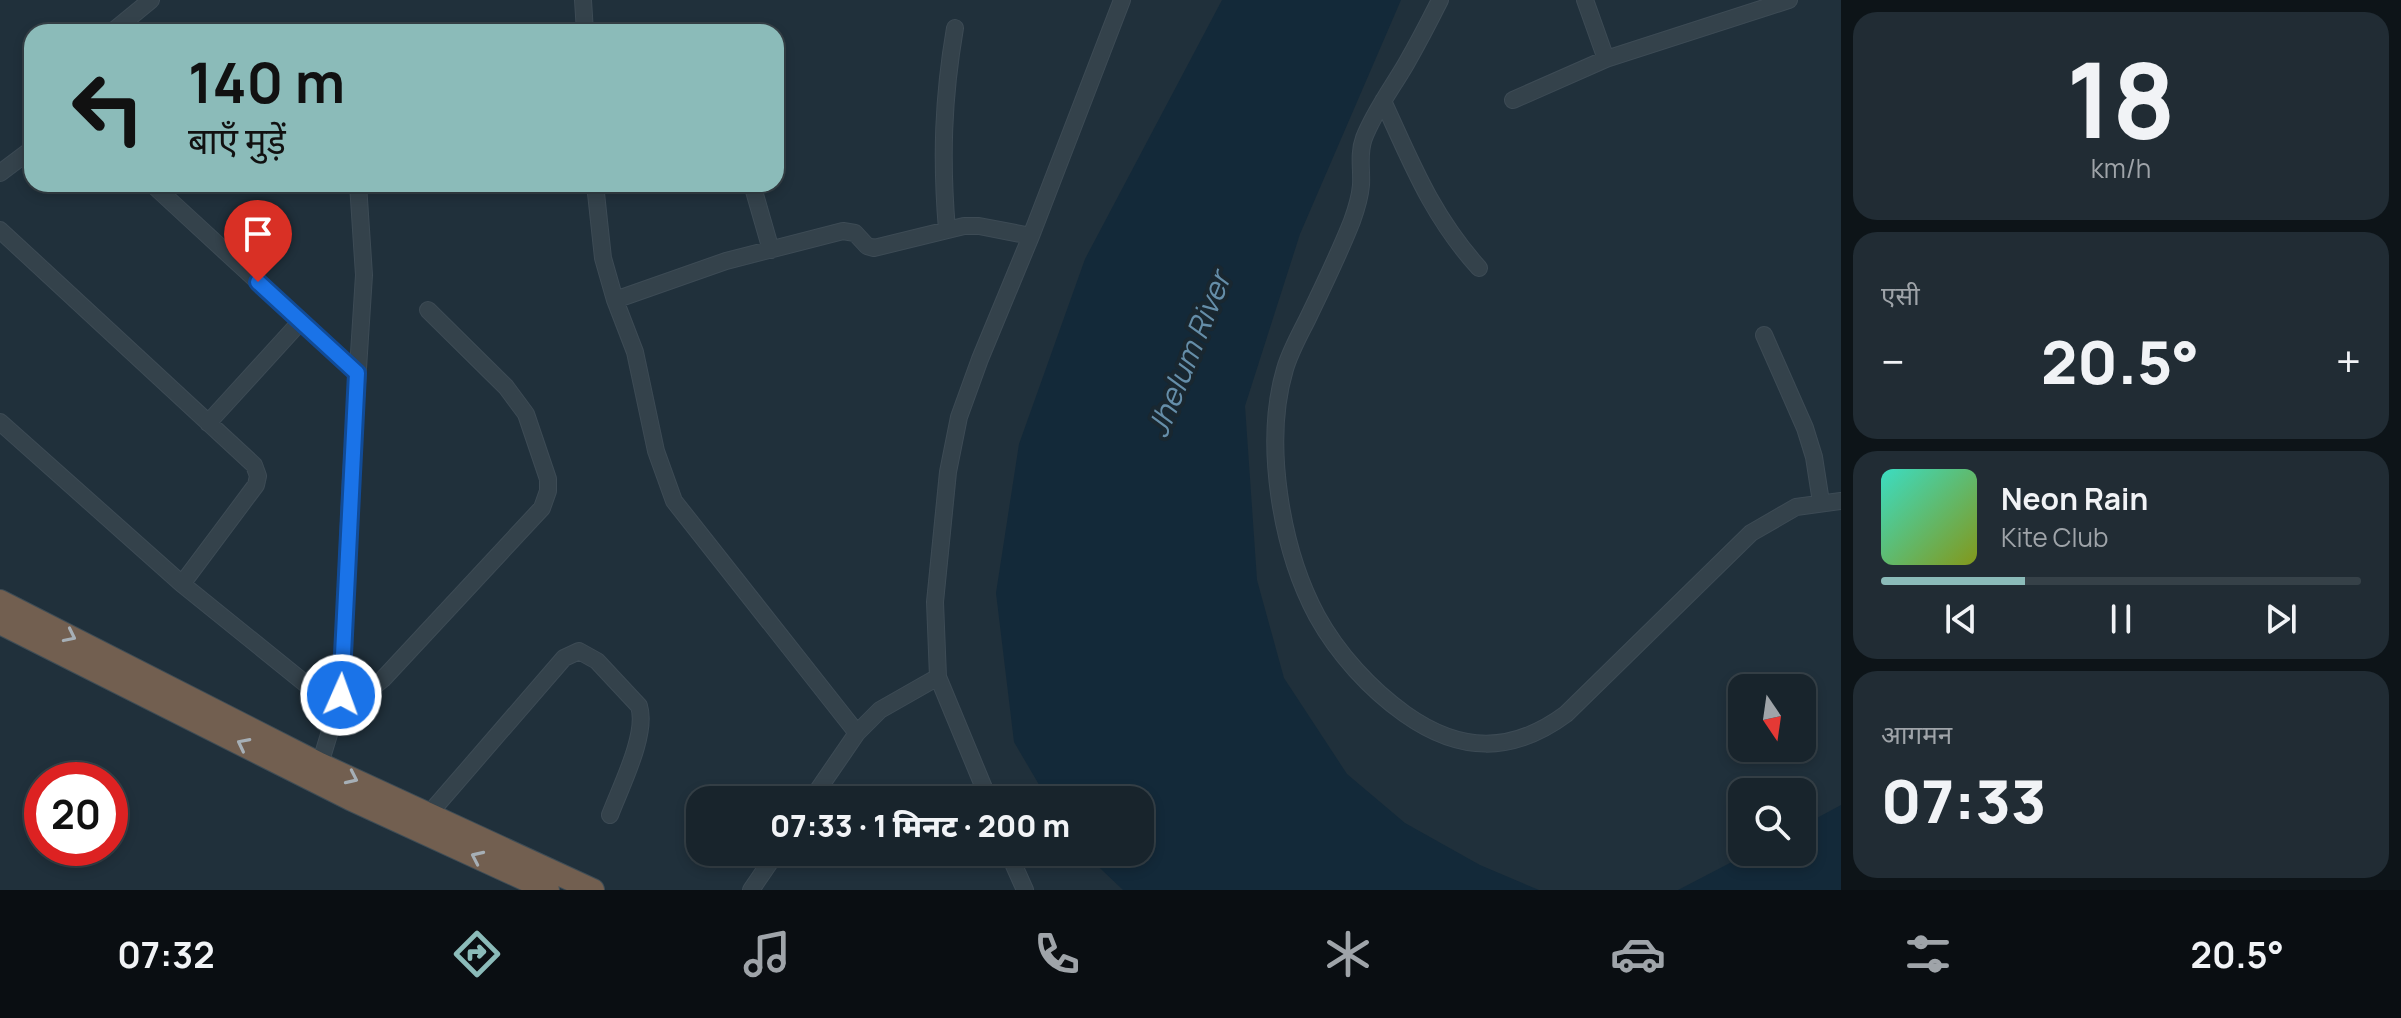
<!DOCTYPE html>
<html lang="hi">
<meta charset="utf-8">
<style>
:root{--surface:#18242c;--page:#212c34;--text:#f1f3f6;--muted:#9fa4a9;--line:#364148;--accent:#8bbbb9}
body{margin:0;font-family:Manrope,"Noto Sans Devanagari",sans-serif;background:var(--page);color:var(--text);height:100vh;display:flex;flex-direction:column;font-size:30px;white-space:nowrap}
*{box-sizing:border-box;margin:0}
p{font-size:26px;color:var(--muted)}
.icon{flex:none;width:44px;height:44px;fill:none;stroke:currentColor;stroke-width:2;stroke-linecap:round;stroke-linejoin:round}
.map{position:relative;flex:1;overflow:hidden}
.sheet{display:flex;flex-direction:column;gap:12px;padding:12px;background:#0d1418;width:560px}
.sheet>*{flex:none}
.top-card{position:absolute;left:24px;top:24px;width:760px;height:168px;border-radius:24px;box-shadow:0 4px 12px #0003,0 0 0 2px var(--line);background:#8bbbb9;color:#111;overflow:hidden}
.needle{width:52px;rotate:167deg}
.tools{position:absolute;left:1728px;top:674px;display:grid;gap:16px}
.tools a{display:grid;place-items:center;width:88px;height:88px;border-radius:16px;background:var(--surface);box-shadow:0 4px 12px #0003,0 0 0 2px var(--line);font-size:40px}
.speed{position:absolute;left:24px;top:762px;display:flex;gap:16px;font-size:40px;font-weight:700;text-align:center}
.speed>*{display:grid;place-content:center;width:104px;height:104px;border-radius:50%;background:var(--surface);box-shadow:0 4px 12px #0003,0 0 0 2px var(--line);line-height:1}
.speed .limit{border:12px solid #d22;background:#fff;color:#111}
.pin{position:absolute;display:grid;place-items:center;width:68px;height:68px;color:#fff;margin:-82px -34px;border-radius:50% 50% 50% 0;rotate:-45deg;box-shadow:0 0 8px #0007}
.pin .icon{rotate:45deg}
.me{position:absolute;width:88px;margin:-44px;rotate:2deg;stroke-linejoin:round;filter:drop-shadow(0 0 6px #0008)}
.turn{display:flex;align-items:center;gap:28px;height:168px;padding:0 32px;font-size:36px}
.turn .icon{width:104px;height:104px;stroke-width:2.5}
.turn b{display:block;font-size:56px;line-height:68px}
.big{font-size:60px;font-weight:800;line-height:1.1}
.sheet .widget{flex:1;display:flex;flex-direction:column;justify-content:center;gap:12px;min-width:0;padding:0 28px;border-radius:24px;background:var(--page)}
.sheet .dial{align-items:center;gap:0}
.dial b{font-size:104px;line-height:1}
.song{display:flex;align-items:center;gap:24px}
.cover{width:96px;height:96px;border-radius:12px;background:linear-gradient(135deg,hsl(170 70% 55%),hsl(70 70% 35%))}
.played{height:8px;border-radius:4px;background:linear-gradient(90deg,var(--accent) 30%,var(--line) 30%)}
.keys{display:flex;justify-content:space-around;direction:ltr}
.heat{display:flex;justify-content:space-between;align-items:center;font-size:44px;direction:ltr}
.trip{position:absolute;left:686px;top:786px;width:468px;height:80px;border-radius:24px;background:var(--surface);box-shadow:0 4px 12px #0003,0 0 0 2px var(--line);font-weight:800;line-height:80px;text-align:center}
.dock{display:flex;height:128px;justify-content:space-around;align-items:center;background:#0a0e12;color:var(--muted)}
.dock .icon{width:56px;height:56px}
.dock .on{color:var(--accent)}
.dock b{font-size:36px;color:var(--text)}
main{display:flex;flex:1;min-height:0}
.map>svg:first-child{display:block}
.water{fill:#132939}
.lines{fill:none;stroke-linecap:round;stroke-linejoin:round}
.minor-casing{stroke:#3d4b55;stroke-width:18}
.highway-casing{stroke:#3f4d56;stroke-width:24}
.minor{stroke:#34424b;stroke-width:16}
.highway{stroke:#725f50;stroke-width:22}
.oneway{stroke:#a6afb6}
.route-casing{stroke:#114b97;stroke-width:20}
.route{stroke:#1a73e8;stroke-width:14}
.labels{text-anchor:middle;dominant-baseline:central;stroke-width:8;stroke-linejoin:round;paint-order:stroke}
.water-label{font-size:30px;font-style:italic;fill:#658ea9;stroke:#192730}
</style>
<main>
<div class="map">
<svg width="1841" height="890" viewBox="0 0 1841 890">
<rect width="100%" height="100%" fill="#20303b"/>
<path class="water" d="M1222,0H1401L1300,234L1245,406L1257,580L1284,678L1347,774L1405,823L1480,865L1539,890H1123L1083,852H1140V800H1048L1014,742L996,593L1019,444L1085,259Z
M1841,805V890H1678L1751,852H1802V826Z"/>
<g class="lines">
<g class="minor-casing">
<path id="minor" d="M583,0L585,32
M1440,0C1429,22 1418,43 1406,64C1392,88 1374,112 1364,138C1358,154 1362,169 1361,185C1360,197 1356,210 1352,221C1339,254 1323,287 1307,320C1299,336 1290,352 1285,369C1263,443 1281,549 1317,616C1338,654 1370,689 1405,714C1460,753 1512,754 1566,714L1751,533L1796,507L1841,501
M1585,0L1606,59L1789,0
M112,32L151,0
M1513,100L1606,59
M1383,101C1412,164 1432,216 1479,268
M0,173L32,149
M152,184L357,373
M595,184L603,258L615,300L635,352L656,451L674,501L857,733
M752,184L771,250
M0,230L254,465L258,476L256,485L182,584
M947,230C941,159 943,98 955,28
M615,300L726,261L843,231L855,233L867,246L874,248L964,226H979L1031,236
M1764,335L1805,428L1814,457L1821,502
M0,422L182,584L338,710L347,708L383,679L542,508L548,491V479L526,414L506,387L428,310
M208,423L301,321
M315,773L320,764L341,695L351,478L364,275L358,184
M811,800L857,733L880,710L938,677
M989,800L938,677L935,602L948,472L959,417L980,359L1031,236L1122,0
M422,822L564,658L579,651L597,661L639,706C648,734 620,788 610,815
M1008,852L1025,890
M751,890L777,852"/>
</g>
<g class="highway-casing">
<path id="highway" d="M0,601L320,764L593,890
M0,623L350,799L548,890"/>
</g>
<use href="#minor" class="minor"/>
<use href="#highway" class="highway"/>
</g>
<defs><path id="oneway-chevron" d="M-2-3.5L2.5 0L-2 3.5" fill="none" stroke-width="1.6" stroke-linecap="round" stroke-linejoin="round" transform="scale(2)"/></defs>
<g class="oneway">
<use href="#oneway-chevron" transform="translate(70 636) rotate(26)"/>
<use href="#oneway-chevron" transform="translate(243 744) rotate(-153)"/>
<use href="#oneway-chevron" transform="translate(352 778) rotate(25)"/>
<use href="#oneway-chevron" transform="translate(477 857) rotate(-155)"/>
</g>
<g class="lines">
<g class="route-casing">
<path id="route" d="M258,282L357,373L341,695"/>
</g>
<use href="#route" class="route"/>
</g>
<g class="labels">
<g class="water-label">
<text transform="translate(1188 354) rotate(-68)">Jhelum River</text>
</g>
</g>
</svg>
<div class="tools">
<a><svg class="needle" viewBox="-14 -14 28 28"><path d="M0-13l5 13h-10z" fill="#e53935"/><path d="M0 13l5-13h-10z" fill="#9fa4a9"/></svg></a>
<a><svg class="icon" aria-label="search" viewBox="0 0 24 24"><circle cx="10" cy="10" r="6"/><path d="M15 15l6 6"/></svg></a>
</div>
<div class="speed"><div class="limit">20</div></div>
<div class="pin" style="left:258px;top:282px;background:#d93025"><svg class="icon" aria-label="arrive" viewBox="0 0 24 24"><path d="M6 21V4h12l-3 4 3 4H6"/></svg></div>
<svg class="me" style="left:341px;top:695px" viewBox="-20 -20 40 40"><circle r="17" fill="#1a73e8" stroke="#fff" stroke-width="3"/><path d="M0-11L8 9 0 5-8 9z" fill="#fff"/></svg>
<div class="trip">07:33 · 1 मिनट · 200 m</div>
<div class="top-card">
<div class="turn"><svg class="icon" aria-label="left" viewBox="0 0 24 24"><path d="M17 20v-9H6M10 6l-5 5 5 5"/></svg><div><b>140 m</b>बाएँ मुड़ें</div></div>
</div>
</div>
<section class="sheet">
<div class="widget dial"><b>18</b><p>km/h</p></div>
<div class="widget"><p>एसी</p>
<div class="heat"><a>−</a><b class="big">20.5°</b><a>+</a></div>
</div>
<div class="widget">
<div class="song"><i class="cover"></i><div><b>Neon Rain</b><p>Kite Club</p></div></div>
<div class="played"></div>
<div class="keys"><svg class="icon" aria-label="previous" viewBox="0 0 24 24"><path d="M18 5L8 12l10 7zM5 5v14"/></svg><svg class="icon" aria-label="pause" viewBox="0 0 24 24"><path d="M8 5v14M16 5v14"/></svg><svg class="icon" aria-label="next" viewBox="0 0 24 24"><path d="M6 5l10 7-10 7zM19 5v14"/></svg></div>
</div>
<div class="widget"><p>आगमन</p><b class="big">07:33</b></div>
</section>
</main>
<nav class="dock">
<b>07:32</b>
<svg class="icon on" aria-label="directions" viewBox="0 0 24 24"><path d="M12 3l9 9-9 9-9-9zM9 14v-3h6M13 9l2 2-2 2"/></svg>
<svg class="icon" aria-label="music" viewBox="0 0 24 24"><path d="M9 18V5l10-2v13"/><circle cx="6" cy="18" r="3"/><circle cx="16" cy="16" r="3"/></svg>
<svg class="icon" aria-label="phone" viewBox="0 0 24 24"><path d="M5 4h4l2 5-3 2q2 4 5 5l2-3 5 2v4C11 20 4 13 5 4z"/></svg>
<svg class="icon" aria-label="climate" viewBox="0 0 24 24"><path d="M12 3v18M4 7l16 10M4 17L20 7"/></svg>
<svg class="icon" aria-label="car" viewBox="0 0 24 24"><path d="M5 17H2v-5l4-1 3-4h7l3 4 3 1v5h-3M9 17h6M6 11h13"/><circle cx="7" cy="17" r="2"/><circle cx="17" cy="17" r="2"/></svg>
<svg class="icon" aria-label="filters" viewBox="0 0 24 24"><path d="M4 7h16M4 17h16"/><circle cx="9" cy="7" r="2"/><circle cx="15" cy="17" r="2"/></svg>
<b>20.5°</b>
</nav>
